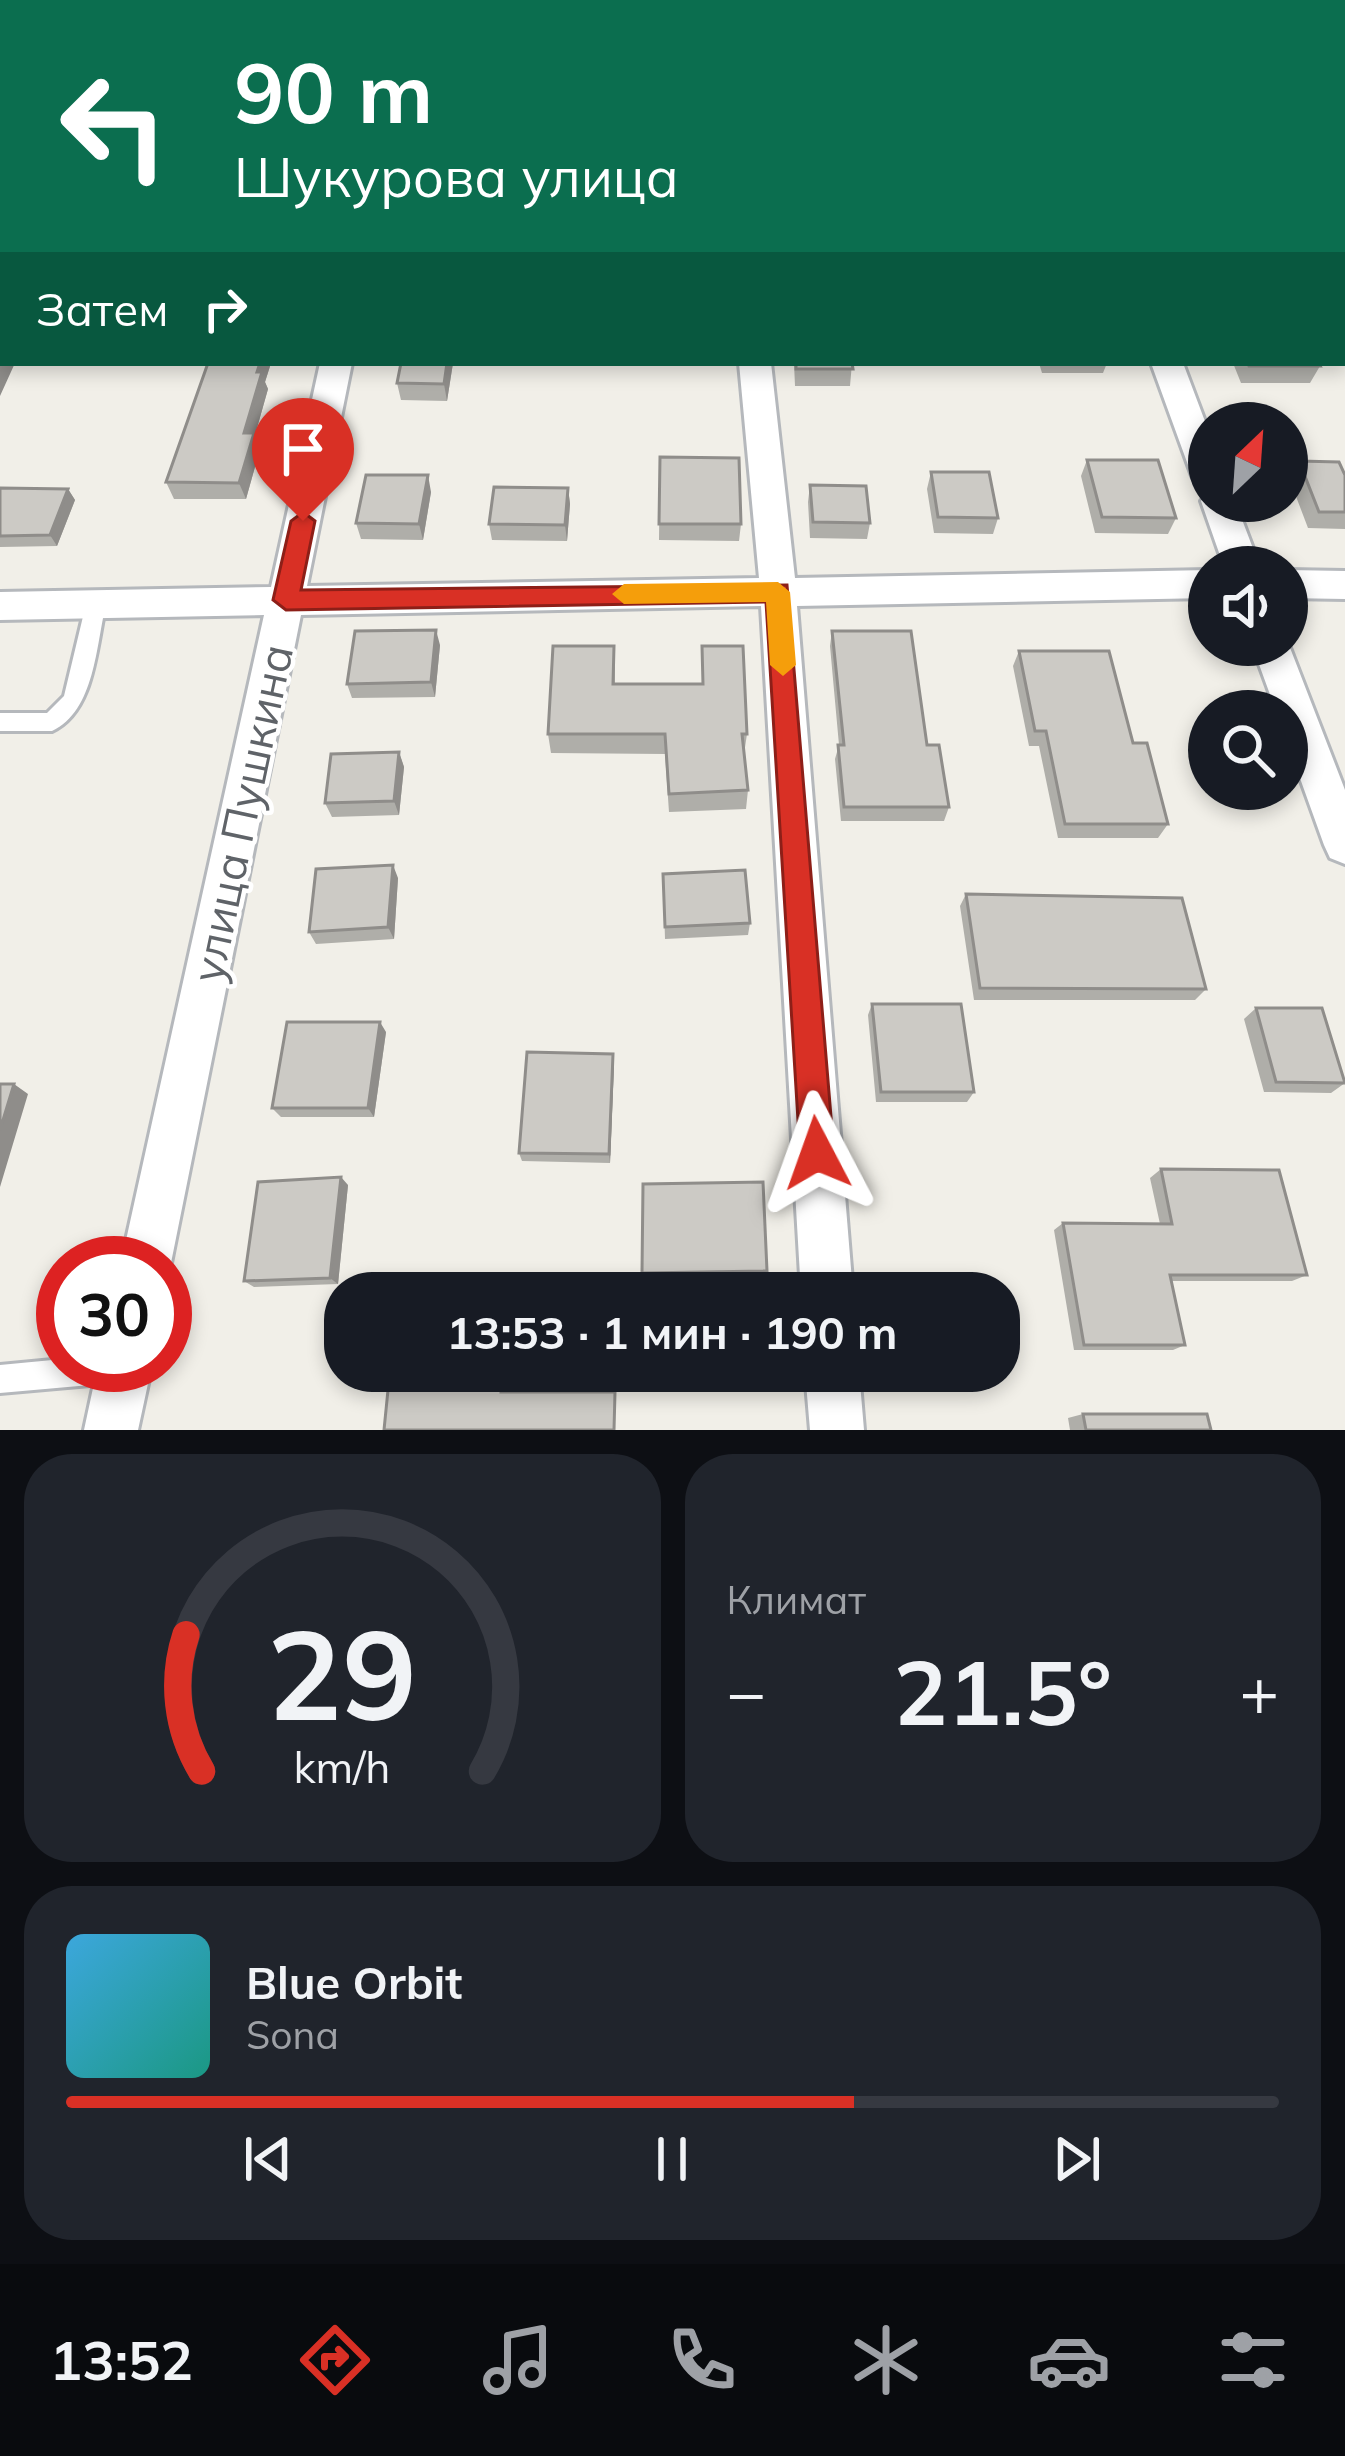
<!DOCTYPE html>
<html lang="ru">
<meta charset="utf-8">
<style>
:root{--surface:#171b24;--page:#20242c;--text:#f1f3f6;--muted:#9ea1a6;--line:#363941;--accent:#d93025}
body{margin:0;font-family:Mulish,sans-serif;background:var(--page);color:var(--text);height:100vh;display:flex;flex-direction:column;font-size:45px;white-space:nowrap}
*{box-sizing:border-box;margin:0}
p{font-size:39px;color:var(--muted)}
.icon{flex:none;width:66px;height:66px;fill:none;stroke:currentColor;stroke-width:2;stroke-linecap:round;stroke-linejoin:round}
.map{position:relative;height:1430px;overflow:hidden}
.panel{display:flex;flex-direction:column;gap:24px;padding:24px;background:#0d0f14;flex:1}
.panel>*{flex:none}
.top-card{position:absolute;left:0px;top:0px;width:1347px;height:366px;box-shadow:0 6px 18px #0003;background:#0b6e4f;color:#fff;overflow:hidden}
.needle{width:78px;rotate:25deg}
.controls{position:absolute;left:1188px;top:402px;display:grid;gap:24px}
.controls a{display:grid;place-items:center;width:120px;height:120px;border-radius:50%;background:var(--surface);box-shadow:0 6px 18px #0003;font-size:60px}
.speed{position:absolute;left:36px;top:1236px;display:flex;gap:24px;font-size:60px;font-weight:700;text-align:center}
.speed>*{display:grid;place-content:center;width:156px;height:156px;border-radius:50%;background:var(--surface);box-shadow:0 6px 18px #0003;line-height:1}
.speed .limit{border:18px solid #d22;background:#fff;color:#111}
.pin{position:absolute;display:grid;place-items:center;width:102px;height:102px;color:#fff;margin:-123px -51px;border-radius:50% 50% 50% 0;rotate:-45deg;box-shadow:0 0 12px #0007}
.pin .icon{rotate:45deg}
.me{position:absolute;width:132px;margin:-66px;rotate:356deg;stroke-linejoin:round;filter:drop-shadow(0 0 9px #0008)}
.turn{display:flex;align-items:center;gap:42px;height:252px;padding:0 36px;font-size:54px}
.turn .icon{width:156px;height:156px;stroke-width:2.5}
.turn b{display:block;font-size:84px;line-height:102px}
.then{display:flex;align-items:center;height:114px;padding:0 36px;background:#0003;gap:24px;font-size:45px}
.big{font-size:90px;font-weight:700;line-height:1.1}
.panel .card{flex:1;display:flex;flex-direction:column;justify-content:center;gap:18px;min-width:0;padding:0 42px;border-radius:48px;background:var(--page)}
.panel .dial{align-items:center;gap:0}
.dial svg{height:312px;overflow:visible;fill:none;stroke:var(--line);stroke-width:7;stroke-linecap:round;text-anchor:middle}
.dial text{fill:var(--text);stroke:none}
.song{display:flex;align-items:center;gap:36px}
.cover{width:144px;height:144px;border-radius:18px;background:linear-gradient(135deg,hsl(200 70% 55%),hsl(170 70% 35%))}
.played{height:12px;border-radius:6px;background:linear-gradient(90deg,var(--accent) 65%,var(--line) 65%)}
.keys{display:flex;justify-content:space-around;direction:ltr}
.heat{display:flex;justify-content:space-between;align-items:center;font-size:66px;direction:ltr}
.panel .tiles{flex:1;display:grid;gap:24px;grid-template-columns:1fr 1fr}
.card:last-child{grid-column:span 2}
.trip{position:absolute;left:324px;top:1272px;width:696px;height:120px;border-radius:48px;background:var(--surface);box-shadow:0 6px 18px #0003;font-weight:700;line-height:120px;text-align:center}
.tab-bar{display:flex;height:192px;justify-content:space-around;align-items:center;background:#090b0e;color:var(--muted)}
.tab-bar .icon{width:84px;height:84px}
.tab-bar .current{color:var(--accent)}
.tab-bar b{font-size:54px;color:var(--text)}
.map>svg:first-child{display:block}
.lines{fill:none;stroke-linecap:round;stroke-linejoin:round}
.lane-casing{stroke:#b5b8bc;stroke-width:6}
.street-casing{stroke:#b5b8bc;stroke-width:6}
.lane{fill:#fff;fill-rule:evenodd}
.street{fill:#fff;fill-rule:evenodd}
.wall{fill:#afaea9}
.shaded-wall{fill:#8f8d8a}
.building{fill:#cccac5;stroke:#8f8d8a;stroke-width:3}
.route{fill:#d93025;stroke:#8d1f18;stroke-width:3}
.slow{fill:#f59e0b}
.labels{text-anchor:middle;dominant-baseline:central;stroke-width:9;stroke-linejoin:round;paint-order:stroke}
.street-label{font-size:45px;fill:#5f6368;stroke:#fff}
</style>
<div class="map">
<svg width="1345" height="1430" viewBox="0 0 1345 1430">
<rect width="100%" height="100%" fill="#f1efe8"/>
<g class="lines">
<g class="lane-casing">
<path id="lane" d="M96,596L106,604C96,645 95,711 52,731H0V713H47L64,696L86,604Z
M63,1359V1365H137L138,1368L134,1378L124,1382L0,1393V1365Z"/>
</g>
<g class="street-casing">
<path id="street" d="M400,0H424V3H400Z
M707,0H731L732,3H708Z
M1022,0H1046L1047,3H1023Z
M320,363H352L307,586L759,578L739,363H771L795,578L1209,570V598L797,606L853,1293H801L761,606L301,615L171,1263L165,1279V1263H121L264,615L0,620V592L271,587Z
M1151,363H1183L1209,432V488L1197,485L1192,476Z
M1209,491V501H1235L1260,567H1224L1201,501Z
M1287,570L1345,571V599L1287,598Z
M1287,640L1345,790V864L1330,858L1324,845L1287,742V711H1276L1252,645H1287Z
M98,1365H152L138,1430H84Z
M805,1371H859L864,1430H810Z"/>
</g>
<use href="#lane" class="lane"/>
<use href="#street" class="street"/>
</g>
<path class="wall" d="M645,0H706V3H645Z
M732,0H780V3H733Z
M1268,0H1345V44L1344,3H1270Z
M208,363H271L265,382L268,389L255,435L260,449L246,499H174L166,482Z
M453,363L447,401L401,400L397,383Z
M794,363H852L850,386H795Z
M1039,363H1107L1103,373H1042Z
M1233,363H1318L1320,366L1310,383H1241Z
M660,457L741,524L739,541L659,540Z
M1087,460L1176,518L1168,534L1095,533L1081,476Z
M1299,461L1345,475V529L1308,528L1289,478Z
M931,472L998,518L993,534L934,533L927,489Z
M810,485L870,523L867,539L810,538L808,502Z
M0,488L68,489L75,500L57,546L0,547Z
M568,488L570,504L567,541L492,540L489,524Z
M431,492L423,540L361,539L356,523Z
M832,631L927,745L949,807L944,821H841L835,759L839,745L830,646Z
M440,645L435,697L352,698L347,684Z
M702,646L747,734L744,754L748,790L746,809L669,812L665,754L551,753L548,734L615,666V684H702Z
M1019,651L1133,743L1168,824L1158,838H1058L1039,746H1029L1013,666Z
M399,752L404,767L399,815L332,817L325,803Z
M663,874L750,923L748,935L665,939Z
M398,878L394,939L316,944L309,932Z
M966,894L1206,989L1195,1000H974L960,906Z
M872,1004L974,1092L967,1102H876L868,1015Z
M1256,1008L1345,1083L1331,1093L1264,1092L1244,1019Z
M386,1032L374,1117H281L272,1108Z
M614,1064L610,1163L522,1161L519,1153Z
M1161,1169L1307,1275L1292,1281H1171L1185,1345L1173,1350H1074L1054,1230L1063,1223L1160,1224L1150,1178Z
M348,1185L338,1284L254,1287L244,1281Z
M767,1271L765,1277L643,1279L642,1273Z
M1083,1414L1211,1430H1070L1068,1418Z"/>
<path class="shaded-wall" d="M3,363H15L0,396V370Z
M260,363H271L265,382L268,389L255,435L260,449L246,499L239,483L244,433Z
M447,363H453L447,401L444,384Z
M428,475L431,492L423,540L419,524Z
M568,488L570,504L567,541L565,525Z
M68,489L75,500L57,546L50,535Z
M436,630L440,645L435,697L431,682Z
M399,752L404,767L399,815L394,801Z
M393,865L398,878L394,939L388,927Z
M380,1022L386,1032L374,1117L368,1108Z
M613,1054L614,1064L610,1163L609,1154Z
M14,1084L28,1094L0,1187V1130Z
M341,1177L348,1185L338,1284L330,1278Z"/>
<path class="building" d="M0,0H196L195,3H3V91H0Z
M300,0H355V3H299Z
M486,0H528V3H485Z
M942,0H992V3H942Z
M1092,0H1160L1161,3H1093Z
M1282,0H1345V29L1344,3H1284Z
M3,262V363L0,370V268Z
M208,363H260L257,372H262L244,433H254L239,483L166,482Z
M401,363H447L444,384L397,383Z
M796,363H852L853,369H796Z
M1248,363H1318L1320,366H1249Z
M660,457L739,458L741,524H659Z
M1087,460H1158L1176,518L1102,517Z
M1299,461L1339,462L1345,475V512H1319Z
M931,472H989L998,518L938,517Z
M366,475H428L419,524L356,523Z
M810,485L866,486L870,523L813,522Z
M494,487L568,488L565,525L489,524Z
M0,488L68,489L50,535L0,536Z
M436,630L431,682L347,684L355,631Z
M832,631H911L927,745H939L949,807H844L838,745H844Z
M553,646H614L613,684H703L702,646H743L747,734H742L748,790L669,794L665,734H548Z
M1019,651H1109L1133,743H1147L1168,824H1065L1046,731H1035Z
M399,752L394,801L325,803L331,754Z
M393,865L388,927L309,932L316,869Z
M745,870L750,923L665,927L663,874Z
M966,894L1182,898L1206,989L980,988Z
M872,1004H961L974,1092H881Z
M1256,1008H1322L1345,1083L1276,1082Z
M287,1022H380L368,1108H272Z
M527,1052L613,1054L609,1154L519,1153Z
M0,1084H14L0,1130Z
M1161,1169L1279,1170L1307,1275H1170L1185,1345H1084L1063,1223L1172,1224Z
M341,1177L330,1278L244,1281L258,1182Z
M763,1182L767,1271L642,1273L643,1184Z
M502,1379L501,1392H615L614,1430H384L389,1380Z
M1083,1414H1207L1211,1430H1086Z"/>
<path class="route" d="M303,512L315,521L301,590L787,585L834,1153L829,1165L817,1170L805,1165L800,1153L766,602L286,610L273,600L291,521Z"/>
<path class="slow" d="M778,582L790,592L796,665L783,676L770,665L766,602L624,604L612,594L624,584Z"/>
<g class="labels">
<g class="street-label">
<text transform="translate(241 813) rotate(-78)">улица Пушкина</text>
</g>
</g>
</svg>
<div class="controls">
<a><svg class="needle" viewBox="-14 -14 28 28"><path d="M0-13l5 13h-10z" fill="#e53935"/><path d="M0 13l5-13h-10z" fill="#9ea1a6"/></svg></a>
<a><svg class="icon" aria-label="sound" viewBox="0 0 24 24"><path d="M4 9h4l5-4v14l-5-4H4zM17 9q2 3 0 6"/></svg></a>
<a><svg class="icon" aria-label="search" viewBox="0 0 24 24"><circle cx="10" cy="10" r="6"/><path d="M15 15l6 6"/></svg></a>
</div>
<div class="speed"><div class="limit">30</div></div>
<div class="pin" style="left:303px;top:521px;background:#d93025"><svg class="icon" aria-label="arrive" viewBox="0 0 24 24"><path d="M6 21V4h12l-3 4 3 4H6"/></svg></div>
<svg class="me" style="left:817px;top:1153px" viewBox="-20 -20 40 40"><path d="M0-17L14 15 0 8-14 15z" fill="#d93025" stroke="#fff" stroke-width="4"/></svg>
<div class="trip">13:53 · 1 мин · 190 m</div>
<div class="top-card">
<div class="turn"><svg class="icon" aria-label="left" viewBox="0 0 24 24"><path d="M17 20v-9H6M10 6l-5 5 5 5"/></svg><div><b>90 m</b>Шукурова улица</div></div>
<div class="then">Затем<svg class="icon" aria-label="right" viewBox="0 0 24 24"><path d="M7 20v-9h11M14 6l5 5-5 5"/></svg></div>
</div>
</div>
<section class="panel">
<div class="tiles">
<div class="card dial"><svg viewBox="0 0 100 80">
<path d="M14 69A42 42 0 1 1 86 69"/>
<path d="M14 69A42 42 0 0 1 10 34" stroke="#d93025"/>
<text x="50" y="56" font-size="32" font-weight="700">29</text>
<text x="50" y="72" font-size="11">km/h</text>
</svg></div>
<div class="card"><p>Климат</p>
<div class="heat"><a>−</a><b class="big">21.5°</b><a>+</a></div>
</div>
<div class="card">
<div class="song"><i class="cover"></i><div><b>Blue Orbit</b><p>Sona</p></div></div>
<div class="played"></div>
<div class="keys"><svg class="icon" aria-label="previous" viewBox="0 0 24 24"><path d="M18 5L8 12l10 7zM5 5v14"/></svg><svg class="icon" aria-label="pause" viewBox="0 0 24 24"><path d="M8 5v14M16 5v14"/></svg><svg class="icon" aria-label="next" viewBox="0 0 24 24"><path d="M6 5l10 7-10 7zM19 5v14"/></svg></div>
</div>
</div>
</section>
<nav class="tab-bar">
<b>13:52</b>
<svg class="icon current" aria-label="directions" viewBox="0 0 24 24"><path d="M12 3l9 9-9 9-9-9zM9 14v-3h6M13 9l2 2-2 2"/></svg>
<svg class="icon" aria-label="music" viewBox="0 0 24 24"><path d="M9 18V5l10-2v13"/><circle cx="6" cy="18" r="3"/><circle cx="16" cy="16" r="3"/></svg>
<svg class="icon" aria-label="phone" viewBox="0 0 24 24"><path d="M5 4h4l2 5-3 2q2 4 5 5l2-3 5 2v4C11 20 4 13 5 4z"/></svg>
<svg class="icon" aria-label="climate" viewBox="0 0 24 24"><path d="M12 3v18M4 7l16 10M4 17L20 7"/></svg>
<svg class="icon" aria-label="car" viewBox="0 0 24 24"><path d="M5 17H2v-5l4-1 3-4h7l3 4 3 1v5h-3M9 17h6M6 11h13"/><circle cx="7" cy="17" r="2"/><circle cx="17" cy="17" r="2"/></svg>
<svg class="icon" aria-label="filters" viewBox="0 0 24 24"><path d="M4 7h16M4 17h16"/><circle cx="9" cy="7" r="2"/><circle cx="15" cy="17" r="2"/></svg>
</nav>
